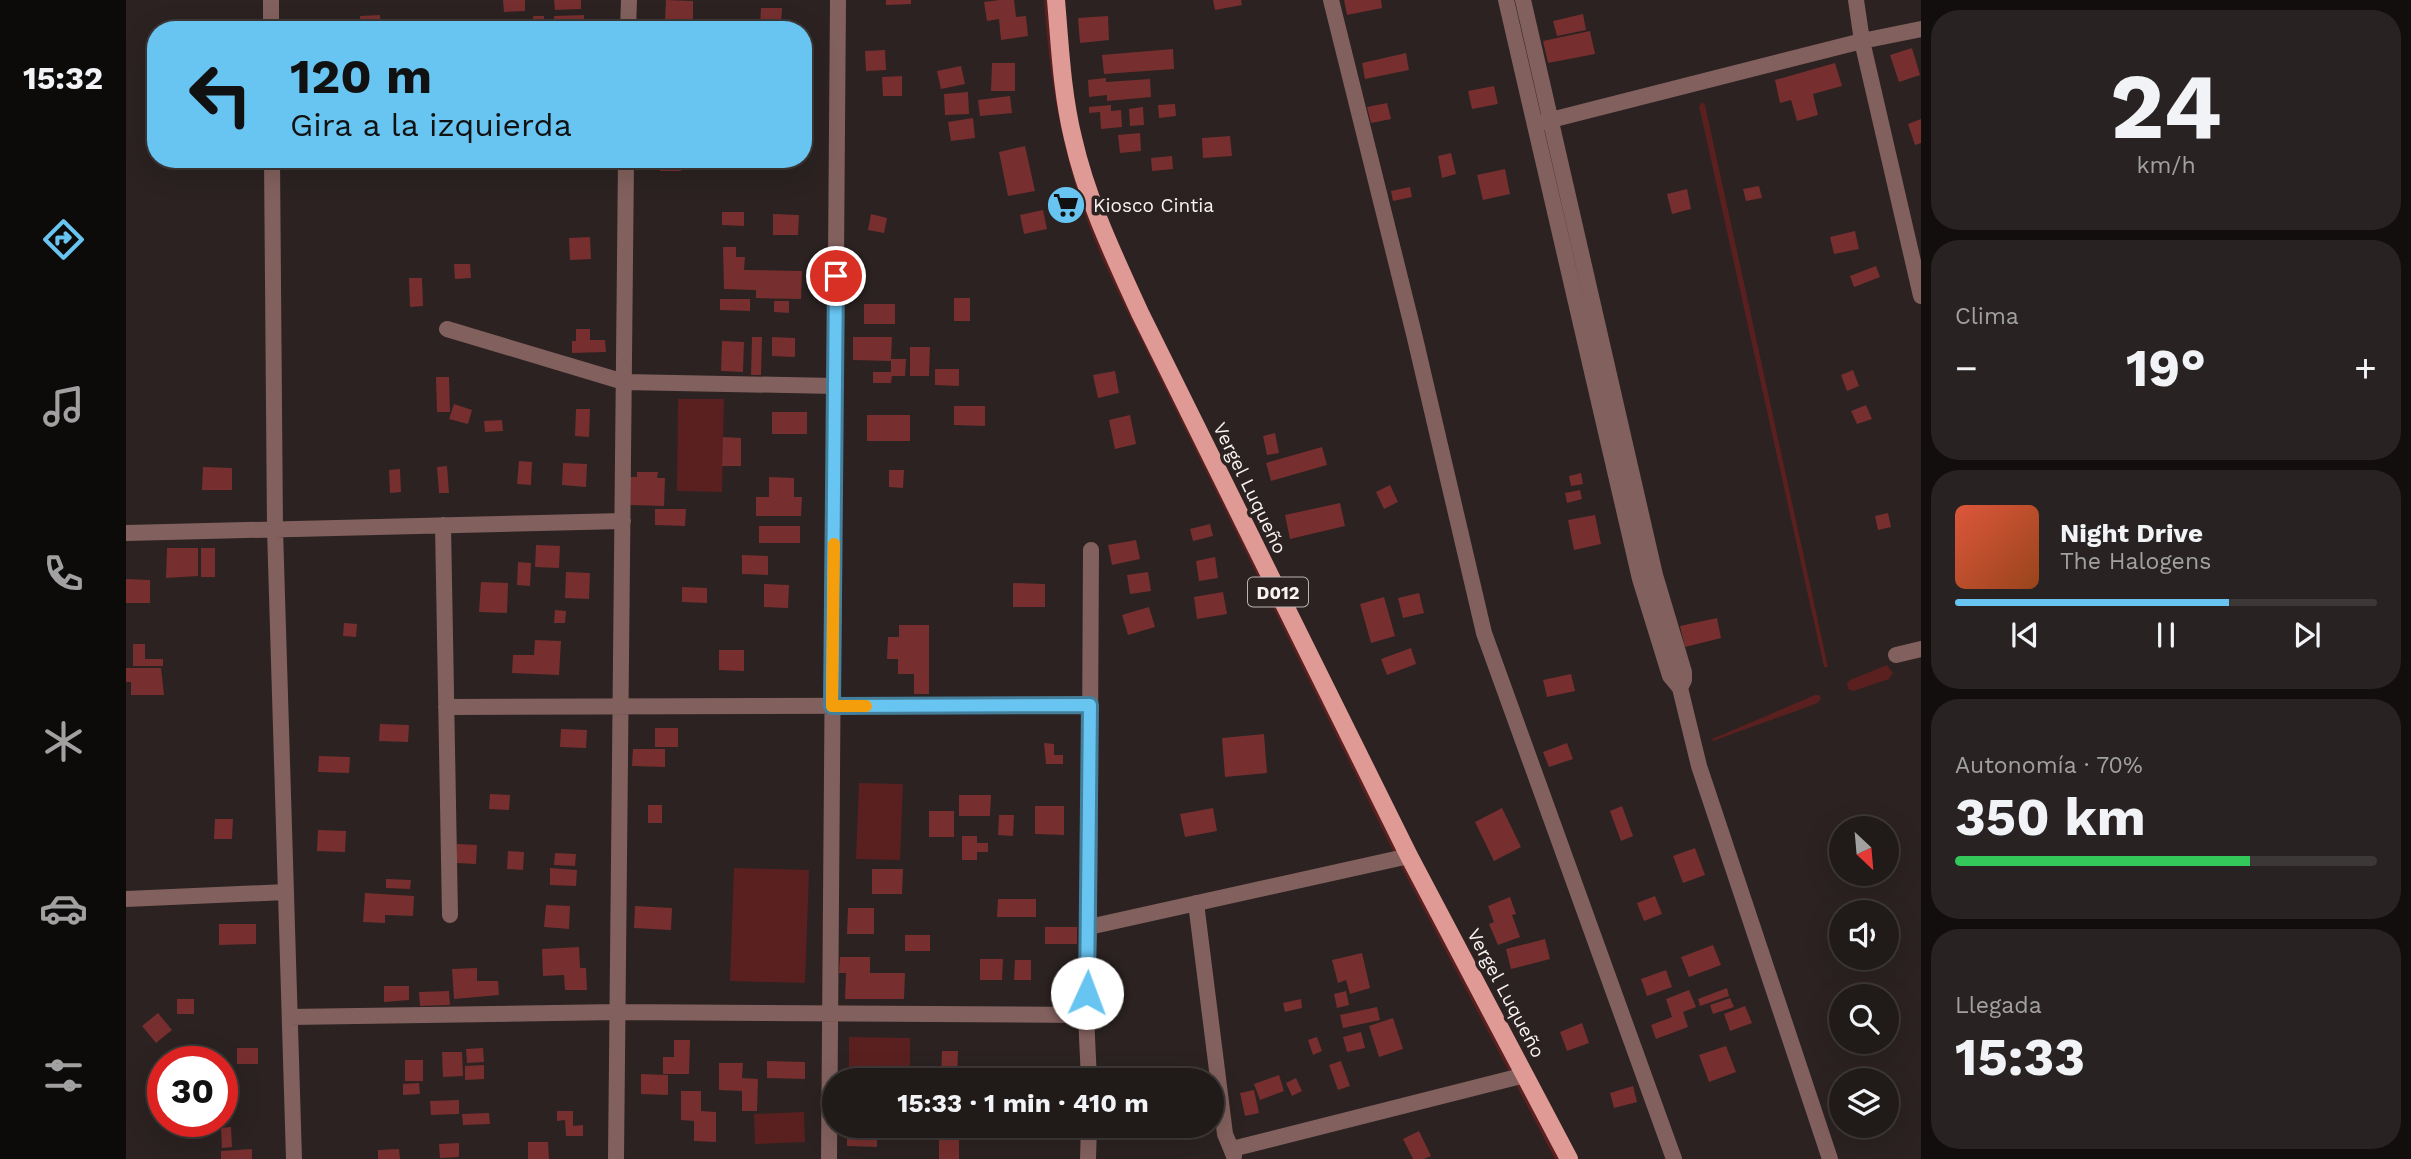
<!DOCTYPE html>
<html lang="es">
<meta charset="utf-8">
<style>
:root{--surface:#201a19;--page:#282322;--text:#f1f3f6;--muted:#a2a1a2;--line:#3d3838;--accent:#68c4f0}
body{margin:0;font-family:"Work Sans",sans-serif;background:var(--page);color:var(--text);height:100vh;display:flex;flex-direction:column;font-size:26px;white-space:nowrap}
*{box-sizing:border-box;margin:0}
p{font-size:23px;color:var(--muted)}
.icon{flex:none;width:38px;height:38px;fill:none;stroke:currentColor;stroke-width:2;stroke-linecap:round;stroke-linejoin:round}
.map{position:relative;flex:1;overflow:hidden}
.details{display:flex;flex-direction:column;gap:10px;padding:10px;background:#120e0e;width:490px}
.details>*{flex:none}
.guide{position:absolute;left:21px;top:21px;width:665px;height:147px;border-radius:28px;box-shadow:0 7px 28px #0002,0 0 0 2px var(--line);background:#68c4f0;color:#111;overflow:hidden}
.needle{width:46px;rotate:154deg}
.buttons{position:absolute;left:1703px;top:816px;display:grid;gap:14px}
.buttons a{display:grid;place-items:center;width:70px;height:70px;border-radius:50%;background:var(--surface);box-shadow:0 7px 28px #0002,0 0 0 2px var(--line);font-size:35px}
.speed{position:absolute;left:21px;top:1046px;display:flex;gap:14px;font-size:35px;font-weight:700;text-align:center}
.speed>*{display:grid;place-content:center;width:91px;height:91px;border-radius:50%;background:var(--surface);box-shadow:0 7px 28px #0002,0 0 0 2px var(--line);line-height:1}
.speed .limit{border:10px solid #d22;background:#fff;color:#111}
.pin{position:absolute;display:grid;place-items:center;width:60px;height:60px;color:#fff;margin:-30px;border:4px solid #fff;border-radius:50%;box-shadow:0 2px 7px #0007}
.me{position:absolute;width:77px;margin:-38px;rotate:2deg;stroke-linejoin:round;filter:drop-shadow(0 0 5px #0008)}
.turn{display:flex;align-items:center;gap:24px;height:147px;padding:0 28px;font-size:32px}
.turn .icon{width:91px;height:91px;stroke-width:2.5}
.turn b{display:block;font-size:49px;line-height:60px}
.big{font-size:52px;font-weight:700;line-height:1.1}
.details .widget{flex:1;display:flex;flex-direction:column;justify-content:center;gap:10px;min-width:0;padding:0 24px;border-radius:28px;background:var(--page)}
.details .dial{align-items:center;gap:0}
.dial b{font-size:91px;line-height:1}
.song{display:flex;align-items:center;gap:21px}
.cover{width:84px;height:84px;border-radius:10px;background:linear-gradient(135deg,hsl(10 70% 55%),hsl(20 70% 35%))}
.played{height:7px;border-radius:4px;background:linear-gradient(90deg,var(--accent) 65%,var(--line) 65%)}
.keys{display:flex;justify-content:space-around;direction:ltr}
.heat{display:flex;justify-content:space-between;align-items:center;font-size:38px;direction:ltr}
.charge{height:10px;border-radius:5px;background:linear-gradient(90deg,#34c759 70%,var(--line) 0)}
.trip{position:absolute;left:696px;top:1068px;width:402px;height:70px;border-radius:35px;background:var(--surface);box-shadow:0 7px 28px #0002,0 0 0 2px var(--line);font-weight:700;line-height:70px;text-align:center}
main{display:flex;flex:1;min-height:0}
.tabs{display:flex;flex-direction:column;width:126px;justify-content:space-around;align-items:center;background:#0d0a0a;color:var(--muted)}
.tabs .icon{width:49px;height:49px}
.tabs .current{color:var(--accent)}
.tabs b{font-size:32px;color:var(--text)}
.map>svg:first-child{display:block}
.green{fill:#5a201f}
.building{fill:#762f2e}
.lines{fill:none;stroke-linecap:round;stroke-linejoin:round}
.street{stroke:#82605d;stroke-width:16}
.primary{stroke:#e09a95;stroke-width:18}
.route-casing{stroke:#447f9c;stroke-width:18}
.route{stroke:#68c4f0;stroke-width:12}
.slow{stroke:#f59e0b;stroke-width:12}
.labels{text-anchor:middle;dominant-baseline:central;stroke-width:7;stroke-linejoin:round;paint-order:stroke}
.shield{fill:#2b2221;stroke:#bbb4b3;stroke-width:2}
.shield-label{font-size:18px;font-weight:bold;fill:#f9f3f2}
.poi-label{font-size:19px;fill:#f9f3f2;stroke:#2b2221;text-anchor:start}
.street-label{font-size:19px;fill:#f9f3f2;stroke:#2b2221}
</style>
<main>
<nav class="tabs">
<b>15:32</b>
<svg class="icon current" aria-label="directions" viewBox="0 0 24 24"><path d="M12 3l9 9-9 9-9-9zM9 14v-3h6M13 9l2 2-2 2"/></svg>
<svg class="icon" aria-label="music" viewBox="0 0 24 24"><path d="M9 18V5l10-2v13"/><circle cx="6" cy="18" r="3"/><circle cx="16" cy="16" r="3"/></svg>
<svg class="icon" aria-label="phone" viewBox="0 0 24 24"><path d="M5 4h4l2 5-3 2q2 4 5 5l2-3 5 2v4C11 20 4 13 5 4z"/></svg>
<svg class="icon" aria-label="climate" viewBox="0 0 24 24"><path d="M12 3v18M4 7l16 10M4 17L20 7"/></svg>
<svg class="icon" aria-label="car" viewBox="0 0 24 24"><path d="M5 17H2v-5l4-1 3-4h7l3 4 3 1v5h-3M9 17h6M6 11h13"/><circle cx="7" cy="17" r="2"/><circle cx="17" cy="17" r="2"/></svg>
<svg class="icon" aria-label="filters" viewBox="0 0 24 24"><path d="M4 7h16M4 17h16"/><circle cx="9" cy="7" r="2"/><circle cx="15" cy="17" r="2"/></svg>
</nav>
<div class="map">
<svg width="1795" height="1159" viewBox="0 0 1795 1159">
<rect width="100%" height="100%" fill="#2b2221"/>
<path class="green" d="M918,0H921L928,63L945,157L1434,1159H1429L1266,849L1001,311C986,280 971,249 960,217C935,147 923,74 918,0Z
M1576,102L1579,105L1702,667H1698L1573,106Z
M552,399H598L596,492L551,491Z
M1761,665L1767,673L1763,679L1727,691L1722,689L1721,683L1724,680Z
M1689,695H1693L1695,698L1692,703L1587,741L1586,739Z
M733,783L777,784L774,860L730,859Z
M608,868L683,870L679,983L604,981Z
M723,1037L784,1038V1076L723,1075Z
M678,1112L679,1142L629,1144L628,1114Z"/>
<path class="building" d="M377,0H399V11L378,12Z
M428,0H455V9L429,10Z
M540,0L567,1V21L539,20Z
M760,0H785V4L760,5Z
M873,0H888L890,17L900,16L902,36L875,40L873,19L861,21L858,2Z
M1087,0H1115L1116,5L1089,10Z
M1218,0H1255L1256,8L1221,15Z
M635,8H656L655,27H634Z
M1457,14L1460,30L1431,36L1427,21Z
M254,15L255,30H235L234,16Z
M458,15V30H428V16Z
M407,16H418V30H408Z
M982,16L983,40L954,43L952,18Z
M1464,31L1469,54L1422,63L1417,41Z
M1786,48L1794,75L1773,82L1764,55Z
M1047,49L1048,69L978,74L976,55Z
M759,50L760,70L740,71L739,51Z
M1280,53L1283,70L1239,79L1236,63Z
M866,63H889V91H865Z
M1709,63L1716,86L1687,94L1692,115L1671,121L1665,100L1654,103L1649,80Z
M835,66L839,84L815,89L811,71Z
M776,76V96H757L756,77Z
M980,78V82L1024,79L1025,97L981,101V95L963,97L962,80Z
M1368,86L1372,104L1346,109L1342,91Z
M842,92L843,114L819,115L818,94Z
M884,96L886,113L854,116L852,100Z
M1261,103L1265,119L1245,123L1241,107Z
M1049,104L1050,116L1033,118L1032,105Z
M985,105V111L995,110L996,127L975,129L974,112L963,113V107Z
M1017,107L1018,125L1004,126L1003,109Z
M847,118L849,138L825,141L822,122Z
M1795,119V143L1789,145L1782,124Z
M1014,133L1015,151L994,153L992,135Z
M1104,136L1106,156L1077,158L1076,138Z
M899,146L909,191L882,196L873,152Z
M1325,153L1330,174L1316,178L1312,156Z
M1046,156L1047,169L1026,171L1025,158Z
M534,159H555V171H534Z
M1379,169L1384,194L1357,200L1351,175Z
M1633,186L1636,198L1620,201L1617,189Z
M1284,187L1286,197L1267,201L1265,191Z
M1561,189L1565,209L1546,214L1541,194Z
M917,210L921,229L898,234L894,215Z
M596,212H618V226L596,225Z
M647,214L673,215L672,235H647Z
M745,214L761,218L758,233L742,230Z
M1729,231L1733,249L1708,254L1704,237Z
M464,237L465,259L444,260L443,238Z
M597,247H610V257H619L618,270L676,271L675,299L630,298V290L598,289Z
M328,264H344L345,278L329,279Z
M1750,266L1754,277L1728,287L1724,276Z
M283,278H296L297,306L284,307Z
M828,298H844V321H828Z
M594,299H624V311L594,310Z
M648,301H663V313L648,312Z
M738,304H769V324H738Z
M450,329H464V340H479L480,352L446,353V341H450Z
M626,337H636L635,375H625Z
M646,337L669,338V357L646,356Z
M727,337H766L765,359H780L779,376H766L765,383H747V372H765V361L727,360Z
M596,341L618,342L617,372L595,371Z
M784,347H804L803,376H784Z
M809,369H833V386L809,385Z
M1727,370L1733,386L1721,391L1715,375Z
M989,371L993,393L972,398L967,375Z
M310,377H323L324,412H311Z
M328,404L346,410L342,424L323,419Z
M1740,405L1746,419L1731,424L1725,411Z
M828,406H859V426L828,425Z
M450,409H464L463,437L449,436Z
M646,412H681V434H646Z
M741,415H784V441H741Z
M1004,415L1010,444L989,449L983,420Z
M376,420L377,431L359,432L358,421Z
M1149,433L1153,453L1141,455L1137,436Z
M597,437L615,438V466H596Z
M1196,447L1201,465L1145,481L1140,463Z
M393,461L406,462L405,485L391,484Z
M437,463L461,464L460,487L436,485Z
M321,466L323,493H313L311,467Z
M77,467L106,468V490H76Z
M274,469L275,492L264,493L263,470Z
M763,470H778L777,488L763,487Z
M511,472H532L531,478H539L538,506L504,505V477H511Z
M1455,473L1457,484L1445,486L1443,476Z
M643,477L668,478V497H676L675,516H630V497H643Z
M1264,485L1272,502L1258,509L1250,492Z
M1454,490L1456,499L1441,503L1439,493Z
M1214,503L1219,526L1164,539L1159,515Z
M529,509H560L559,526L529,525Z
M1762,513L1765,527L1752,530L1749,516Z
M1469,515L1475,544L1448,550L1442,520Z
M1084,524L1087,536L1067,541L1064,529Z
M633,526H674V543H633Z
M1010,540L1014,559L986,565L982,545Z
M410,545L434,546L433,568L409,567Z
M41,548H72V576L40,578Z
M75,548H89V577H75Z
M616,555L642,556V575L616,574Z
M1089,557L1092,578L1073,581L1070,561Z
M392,562L405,563L404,586L391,585Z
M440,572L464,573L463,599L439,598Z
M1022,572L1025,591L1004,594L1001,575Z
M0,579L24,580V603H0Z
M355,582L382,583L381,613L353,612Z
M887,583L919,584V607H887Z
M638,584L663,585L662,608L638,607Z
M556,587L581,588V603L556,602Z
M1097,592L1101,614L1071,619L1068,597Z
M1293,593L1298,613L1277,618L1272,598Z
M1258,597L1269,636L1245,643L1234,604Z
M1023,607L1029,627L1002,635L996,615Z
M429,610L440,611L439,623H428Z
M1591,618L1595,638L1559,647L1554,626Z
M218,623L231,624L230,637L217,636Z
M773,625H803V694H788V674H772V659H761L762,637H773Z
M409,640L435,641L433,675L386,673L387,655H408Z
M7,644H19V659H37V666H7Z
M1285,648L1290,664L1261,675L1255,659Z
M593,650H618V671L593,670Z
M0,668H35L38,695H5V682H0Z
M1445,674L1449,691L1421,697L1417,680Z
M254,724L283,725L282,742L253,741Z
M529,728H552V747H529Z
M435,729L461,730L460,748L434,747Z
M1138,734L1141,773L1099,777L1096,738Z
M918,743L928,744V755H937V764H920Z
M1441,743L1447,759L1423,767L1417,752Z
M507,749H539V767L506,766Z
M193,756L224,757L223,773L192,772Z
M364,794L384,795L383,810L363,809Z
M833,795H865L864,816H833Z
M522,805H536V823H522Z
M909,806H938V835L909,834Z
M1496,806L1507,836L1495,841L1484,811Z
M1087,808L1091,831L1059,837L1054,814Z
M1376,808L1395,847L1368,861L1349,822Z
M803,811H828V837H803Z
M873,815H888L887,836L872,835Z
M89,819H107L106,839H88Z
M192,830L220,831L219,852L191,851Z
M836,836H851V843H862V852H851V860H836Z
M331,844L351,845L350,864L330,863Z
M1569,848L1579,875L1557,883L1547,856Z
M382,851L398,852L397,870L381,869Z
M429,853L450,854L449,866L428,865Z
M424,868L451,870L450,886L424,885Z
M746,869H777L776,894H746Z
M260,879L285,880L284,889L260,888Z
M239,893L288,896L287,916L259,915V923L237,922Z
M1529,896L1536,914L1518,921L1511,903Z
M1384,897L1390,914L1386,915L1394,937L1372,945L1363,924L1368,922L1362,906Z
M872,899H910V917H871Z
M420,905L444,906L443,929L418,927Z
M509,906L546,908L545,930L508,928Z
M722,908H748V934H721Z
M93,924H130V944L93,945Z
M919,927H951V944H919Z
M779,935H804V951H779Z
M1419,939L1424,959L1385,969L1380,949Z
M1587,945L1595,965L1563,977L1555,957Z
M453,947L454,968H460L461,990H439L438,975L417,976L416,949Z
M1236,953L1244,988L1224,994L1220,980L1212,983L1206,960Z
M714,957H744V973H779L778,999H719L720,973H713Z
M854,959H877L876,980H854Z
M889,960H905V980H888Z
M351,968V981H372L373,995L328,999L326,969Z
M1540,970L1546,987L1521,996L1515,979Z
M258,986H283V1000L258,1002Z
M1601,988L1603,996L1574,1006L1572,999Z
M1563,990L1570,1007L1557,1012L1562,1027L1530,1039L1525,1025L1546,1017L1540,999Z
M323,991L324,1005L294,1006L293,992Z
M1220,991L1223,1005L1211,1008L1208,994Z
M1604,998L1608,1007L1587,1014L1584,1005Z
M51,999H68V1014H51Z
M1175,999L1176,1008L1159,1012L1157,1003Z
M1619,1006L1626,1023L1604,1031L1598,1014Z
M1251,1007L1254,1020L1217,1028L1214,1015Z
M32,1013L46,1030L30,1043L16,1026Z
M1267,1018L1277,1049L1253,1057L1243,1026Z
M1456,1023L1463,1043L1441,1051L1434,1032Z
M1235,1032L1239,1048L1221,1052L1217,1037Z
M1191,1037L1196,1051L1187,1055L1182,1040Z
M548,1040H564L563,1074H537V1057H548Z
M1600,1046L1610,1072L1583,1082L1573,1055Z
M111,1048H132V1064H111Z
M357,1048L358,1062L341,1063L340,1049Z
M816,1051H832L831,1076H815Z
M316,1052H336L337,1076L317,1077Z
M279,1060H297V1081H279Z
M641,1061L679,1062V1079L641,1078Z
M1215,1061L1224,1086L1212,1090L1203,1065Z
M593,1063H617L616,1078L632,1079L631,1111H616V1091L593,1090Z
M358,1065V1079L339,1080V1066Z
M515,1074L542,1075V1095L515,1094Z
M1153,1075L1158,1091L1134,1100L1128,1084Z
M1170,1078L1176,1091L1166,1096L1160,1083Z
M293,1083L294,1094L277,1095V1084Z
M1507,1086L1511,1102L1488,1108L1484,1093Z
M1128,1090L1133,1113L1119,1116L1114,1093Z
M555,1091H575V1111L590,1112V1142L568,1141V1121L555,1120Z
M333,1100V1114L305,1115L304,1101Z
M431,1111H447V1126L457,1125V1136H440L439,1120L431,1121Z
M363,1113L364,1124L337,1125L336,1114Z
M105,1127L106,1147L96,1148L95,1128Z
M721,1128H751V1147L721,1146Z
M1293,1131L1305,1156L1298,1159H1287L1277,1139Z
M813,1132H833V1159H813Z
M402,1142H422L423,1159H402Z
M333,1143V1157L314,1158L313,1144Z
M126,1149V1159H95V1151Z
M273,1149L274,1159H252V1150Z"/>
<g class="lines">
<path class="street" d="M145,0V30
M1205,0L1288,334L1358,633L1548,1159
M1380,0L1514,579L1544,676L1554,688L1573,766L1704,1159
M1397,0L1529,575L1558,672V680L1554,688
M1730,0L1736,41L1795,296
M502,30L503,0
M1417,122L1736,41L1795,29
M146,159L149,529L168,1159
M321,329L498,382L709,386
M317,525L324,915
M0,533L497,521
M1770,655L1795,649
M320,707L964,705
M0,899L160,892
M1070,903L1099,1134L1108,1156
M963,927L1283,856
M164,1017L492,1012L960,1015
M963,1080L960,1015L963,927L965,550
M1106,1149L1399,1075
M490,1159L500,159
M703,1159L712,0
M962,1159L963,1125"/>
<path class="primary" d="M930,0C934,46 936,93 947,138C961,200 988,256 1014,313L1283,856L1443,1159"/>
</g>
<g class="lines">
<g class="route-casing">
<path id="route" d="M710,276L706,706L964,705L961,993"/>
</g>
<use href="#route" class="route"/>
<path class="slow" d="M708,544L706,706H740"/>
</g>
<defs>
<g id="supermarket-disc" transform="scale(2.0125)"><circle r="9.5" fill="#68c4f0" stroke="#2b2221"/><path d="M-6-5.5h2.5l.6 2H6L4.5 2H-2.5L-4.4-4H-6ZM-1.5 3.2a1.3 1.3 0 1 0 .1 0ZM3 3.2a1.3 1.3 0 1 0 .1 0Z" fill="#111"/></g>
</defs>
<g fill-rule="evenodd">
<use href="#supermarket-disc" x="940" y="205"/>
</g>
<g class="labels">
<rect class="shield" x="1122" y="577.5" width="60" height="29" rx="5"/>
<g class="shield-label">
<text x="1152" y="592">D012</text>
</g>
<g class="poi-label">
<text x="967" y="205">Kiosco Cintia</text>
</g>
<g class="street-label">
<text transform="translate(1124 488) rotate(64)">Vergel Luqueño</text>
<text transform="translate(1380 993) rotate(62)">Vergel Luqueño</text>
</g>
</g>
</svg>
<div class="buttons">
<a><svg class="needle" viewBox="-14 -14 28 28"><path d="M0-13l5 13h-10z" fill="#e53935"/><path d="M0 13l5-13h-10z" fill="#a2a1a2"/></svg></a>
<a><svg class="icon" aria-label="sound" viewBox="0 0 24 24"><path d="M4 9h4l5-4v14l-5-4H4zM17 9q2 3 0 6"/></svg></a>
<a><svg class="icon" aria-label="search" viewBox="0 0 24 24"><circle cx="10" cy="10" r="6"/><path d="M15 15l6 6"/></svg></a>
<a><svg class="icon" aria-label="layers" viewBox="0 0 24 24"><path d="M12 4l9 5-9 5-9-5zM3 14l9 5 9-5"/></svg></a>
</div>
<div class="speed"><div class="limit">30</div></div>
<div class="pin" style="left:710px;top:276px;background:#d93025"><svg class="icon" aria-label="arrive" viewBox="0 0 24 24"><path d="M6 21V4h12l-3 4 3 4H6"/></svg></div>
<svg class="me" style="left:961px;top:993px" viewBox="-20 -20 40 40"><circle r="19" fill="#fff"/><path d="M0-13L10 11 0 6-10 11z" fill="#68c4f0"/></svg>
<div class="trip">15:33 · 1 min · 410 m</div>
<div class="guide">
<div class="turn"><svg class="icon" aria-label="left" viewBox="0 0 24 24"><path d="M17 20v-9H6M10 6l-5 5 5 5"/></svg><div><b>120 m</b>Gira a la izquierda</div></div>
</div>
</div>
<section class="details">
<div class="widget dial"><b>24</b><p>km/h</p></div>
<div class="widget"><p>Clima</p>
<div class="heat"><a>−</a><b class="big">19°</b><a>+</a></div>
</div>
<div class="widget">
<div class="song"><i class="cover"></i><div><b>Night Drive</b><p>The Halogens</p></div></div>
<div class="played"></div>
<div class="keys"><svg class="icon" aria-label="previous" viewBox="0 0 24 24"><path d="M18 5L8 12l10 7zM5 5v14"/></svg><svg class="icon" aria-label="pause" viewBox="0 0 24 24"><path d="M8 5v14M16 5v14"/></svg><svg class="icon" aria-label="next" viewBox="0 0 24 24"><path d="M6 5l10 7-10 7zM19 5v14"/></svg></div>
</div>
<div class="widget"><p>Autonomía · 70%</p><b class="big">350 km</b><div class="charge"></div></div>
<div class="widget"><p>Llegada</p><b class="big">15:33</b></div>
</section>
</main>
